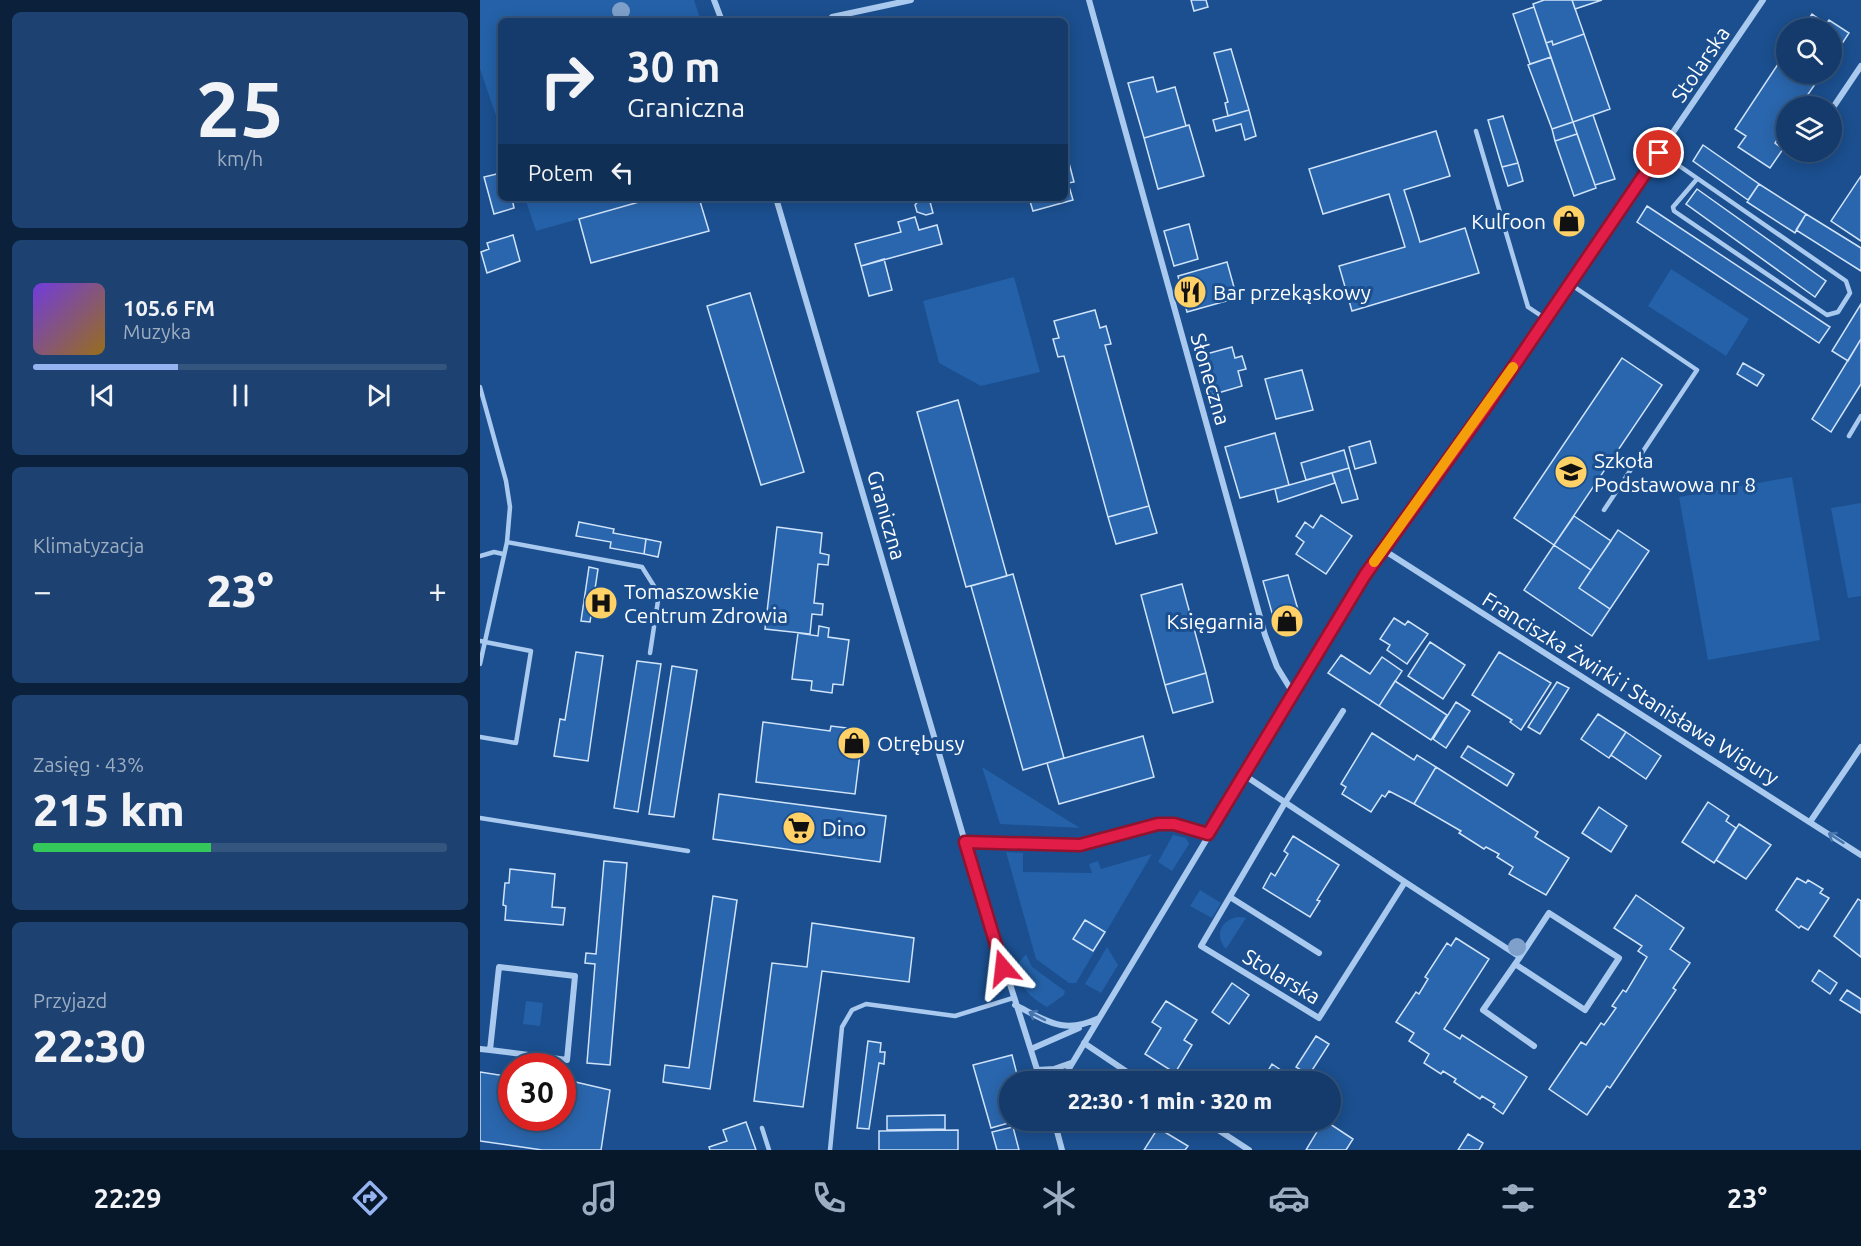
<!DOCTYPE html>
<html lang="pl">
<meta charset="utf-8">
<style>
:root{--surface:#143b6b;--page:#1d4271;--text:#f1f3f6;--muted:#9dadc1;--line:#33557e;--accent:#95b2f1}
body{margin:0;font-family:Ubuntu,sans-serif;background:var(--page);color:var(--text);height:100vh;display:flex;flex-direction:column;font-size:22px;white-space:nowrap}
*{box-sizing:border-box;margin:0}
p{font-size:20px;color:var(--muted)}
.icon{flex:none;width:33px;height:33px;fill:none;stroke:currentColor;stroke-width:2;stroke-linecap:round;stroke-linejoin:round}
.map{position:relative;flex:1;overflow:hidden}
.side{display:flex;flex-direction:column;gap:12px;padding:12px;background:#0b203b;width:480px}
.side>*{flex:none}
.top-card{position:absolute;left:18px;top:18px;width:570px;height:183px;border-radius:9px;box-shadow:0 3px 15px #0003,0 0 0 2px var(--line);background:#143b6b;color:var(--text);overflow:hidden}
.fabs{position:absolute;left:1296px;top:18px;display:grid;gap:12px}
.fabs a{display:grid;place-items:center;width:66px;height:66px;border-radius:50%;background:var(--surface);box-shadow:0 3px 15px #0003,0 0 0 2px var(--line);font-size:30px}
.speed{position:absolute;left:18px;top:1053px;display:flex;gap:12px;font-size:30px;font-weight:700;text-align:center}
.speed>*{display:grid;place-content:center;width:78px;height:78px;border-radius:50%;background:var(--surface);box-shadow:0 3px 15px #0003,0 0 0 2px var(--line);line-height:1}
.speed .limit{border:9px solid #d22;background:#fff;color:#111}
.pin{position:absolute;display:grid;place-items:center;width:51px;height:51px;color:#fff;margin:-26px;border:3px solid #fff;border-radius:50%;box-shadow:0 2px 6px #0007}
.me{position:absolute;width:66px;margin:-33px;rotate:343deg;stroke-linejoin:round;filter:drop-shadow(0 0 4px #0008)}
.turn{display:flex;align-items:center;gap:21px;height:126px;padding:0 30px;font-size:27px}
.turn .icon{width:78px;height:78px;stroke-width:2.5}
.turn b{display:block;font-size:42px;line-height:51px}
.then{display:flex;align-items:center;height:57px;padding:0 30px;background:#0003;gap:12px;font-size:22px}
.big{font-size:45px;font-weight:800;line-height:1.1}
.side .tile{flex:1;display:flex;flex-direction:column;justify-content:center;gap:9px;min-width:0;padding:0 21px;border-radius:9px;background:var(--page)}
.side .dial{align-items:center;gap:0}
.dial b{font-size:78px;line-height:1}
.song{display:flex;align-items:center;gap:18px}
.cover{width:72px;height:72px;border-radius:9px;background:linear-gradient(135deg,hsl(260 70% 55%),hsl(40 70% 35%))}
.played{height:6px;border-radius:3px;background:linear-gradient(90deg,var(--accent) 35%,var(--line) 35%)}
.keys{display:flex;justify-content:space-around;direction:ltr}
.heat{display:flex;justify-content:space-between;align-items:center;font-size:33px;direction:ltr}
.charge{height:9px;border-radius:4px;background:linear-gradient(90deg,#34c759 43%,var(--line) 0)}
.trip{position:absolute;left:519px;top:1071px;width:342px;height:60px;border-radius:30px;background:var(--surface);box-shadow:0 3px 15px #0003,0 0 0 2px var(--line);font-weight:800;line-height:60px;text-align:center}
.tab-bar{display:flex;height:96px;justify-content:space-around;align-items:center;background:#08182b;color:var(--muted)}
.tab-bar .icon{width:42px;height:42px}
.tab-bar .current{color:var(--accent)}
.tab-bar b{font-size:27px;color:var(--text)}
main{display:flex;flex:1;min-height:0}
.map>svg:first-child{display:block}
.green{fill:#2461a8}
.building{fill:#2a66ad;stroke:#cfe3fa;stroke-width:1.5}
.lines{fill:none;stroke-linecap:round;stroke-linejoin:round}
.service{stroke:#a9c9ee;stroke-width:4.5}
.minor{stroke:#a9c9ee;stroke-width:6}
.tree{fill:#7ea0ca}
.oneway{stroke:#4674ac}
.route-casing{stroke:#92132f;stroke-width:15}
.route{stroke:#e11d48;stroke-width:10}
.slow{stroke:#f59e0b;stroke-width:10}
.labels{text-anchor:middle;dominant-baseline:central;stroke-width:6;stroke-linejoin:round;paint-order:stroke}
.street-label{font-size:21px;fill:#fff;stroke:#1b4f8f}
.poi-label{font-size:21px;fill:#fff;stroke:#1b4f8f;text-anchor:start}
</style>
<main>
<section class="side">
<div class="tile dial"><b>25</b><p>km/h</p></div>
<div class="tile">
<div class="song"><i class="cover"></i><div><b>105.6 FM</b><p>Muzyka</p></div></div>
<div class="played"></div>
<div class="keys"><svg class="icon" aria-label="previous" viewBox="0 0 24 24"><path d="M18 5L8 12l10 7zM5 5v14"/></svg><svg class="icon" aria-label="pause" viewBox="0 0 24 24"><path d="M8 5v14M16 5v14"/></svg><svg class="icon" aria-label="next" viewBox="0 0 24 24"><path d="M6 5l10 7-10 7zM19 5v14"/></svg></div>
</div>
<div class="tile"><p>Klimatyzacja</p>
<div class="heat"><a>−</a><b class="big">23°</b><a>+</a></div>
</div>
<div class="tile"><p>Zasięg · 43%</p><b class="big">215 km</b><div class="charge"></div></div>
<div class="tile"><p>Przyjazd</p><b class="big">22:30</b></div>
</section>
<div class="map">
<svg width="1381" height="1150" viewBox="0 0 1381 1150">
<rect width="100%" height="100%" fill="#1b4f8f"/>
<path class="green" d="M0,0H214L221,21H21V130L0,69Z
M45,198H173L56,231Z
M1191,269L1269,319L1246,356L1168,306Z
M534,277L560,372L501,386L459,363L443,301Z
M1312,477L1340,640L1228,660L1199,497Z
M1381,503V596L1368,598L1351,508Z
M502,767L600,828L520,824Z
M693,835L706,838L709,844L692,871L678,862Z
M526,852L543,853V872L612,873L609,864L618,861L621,869L672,854L596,983H589L556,959Z
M720,890L741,903L732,918L710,906Z
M760,917L766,918L746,949C733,935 742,918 760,917Z
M627,947L638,965L621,993L605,984Z
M546,954L552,967L585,991L584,995L567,1007C547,995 543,989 535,967Z
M46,1001L63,1003L60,1026L43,1024Z"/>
<path class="building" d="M711,0H726L728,7L714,11Z
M1064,0H1092L1104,34L1073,45L1072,41L1066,43L1053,4Z
M1092,0H1122L1095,9Z
M1054,7L1071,57L1050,64L1033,14Z
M1332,14L1346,24L1349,20L1369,33L1352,59V28H1323Z
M1104,34L1130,109L1093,122L1066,43L1072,41L1073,45Z
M751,49L769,110L748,116L745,103L748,102L734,53Z
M1306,52V74H1342L1320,106H1306V126L1295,143L1303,149L1290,168L1258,147L1266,136L1255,129Z
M1071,57L1093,122L1072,129L1048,65Z
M673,77L677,92L695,87L706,126L664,138L648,83Z
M769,110L776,136L765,140L761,124L736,131L733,120Z
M1113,115L1135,179L1115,185L1093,122Z
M1023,116L1038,163L1022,167L1008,120Z
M1093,122L1097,134L1075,141L1072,129Z
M709,125L724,176L678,189L664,138Z
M956,131L970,176L924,190L932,215L940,242L985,228L999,273L872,311L859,266L925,247L909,194L843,214L829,169Z
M1097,134L1116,188L1094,196L1075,141Z
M1223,145L1279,184L1268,200L1213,161Z
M589,163L594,182L588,183L593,200L553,211L549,198H585V164Z
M1038,163L1043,181L1028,186L1022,167Z
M21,173V198H32L34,208L14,214L4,177Z
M1381,176V241L1351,221Z
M1279,184L1326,214L1315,233L1267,202Z
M1217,189L1346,281L1335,297L1206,204Z
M173,198H219L229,231L111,263L99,219Z
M441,198H449L453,213L446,215L437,212L435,205Z
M1167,206L1350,327L1339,343L1157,222Z
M1326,214L1381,248V271L1316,230Z
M435,217L439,230L457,225L462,244L381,266L375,244L421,232L418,222Z
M709,224L718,259L694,266L684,231Z
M33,235L40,261L7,273L1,252L9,249L7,243Z
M404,259L412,290L389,296L381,266Z
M747,262L757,298L707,312L698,276Z
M270,293L324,472L281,485L227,306Z
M1381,304V339L1368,361L1352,351Z
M615,310L620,328L626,326L631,344L625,345L669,506L628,517L584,356L578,357L573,339L579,338L574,321Z
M1381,339V384L1351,432L1332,419Z
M752,347L755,358L762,356L766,369L758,371L762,386L731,395L719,356Z
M1142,358L1182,385L1074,545L1034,518Z
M1263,363L1284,375L1277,386L1257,374Z
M822,370L833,410L796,419L785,379Z
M478,400L527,576L486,587L437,412Z
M795,433L809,485L760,498L745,447Z
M890,441L896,463L875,469L869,447Z
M864,450L869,468L826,480L821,463Z
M869,468L878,499L862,503L852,473Z
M852,473L855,483L798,502L795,489Z
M669,506L677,533L636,544L628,517Z
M841,515L872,536L846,574L816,554L824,542L816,536L825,522L833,528Z
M1094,516L1131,541L1111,570L1074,545Z
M99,522L134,529L133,533L166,539L164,554L130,548L131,542L96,536Z
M297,527L342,533L340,553L349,555L348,565L338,564L334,603L343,604L342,615L332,614L330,634L285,629Z
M1138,530L1169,551L1130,609L1099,588Z
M166,539L181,542L178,557L164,554Z
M1074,545L1111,570L1099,588L1130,609L1112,636L1044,590Z
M109,567L118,569L110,622L101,621Z
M533,574L584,758L543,770L491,586Z
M808,575L821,620L812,634L796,627L783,581Z
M702,584L726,673L685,685L661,595Z
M914,618L925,625L928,621L948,634L927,664L907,650L910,645L900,639Z
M339,626L349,628L348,637L369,640L363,685L353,684L352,693L331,690L332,681L312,679L318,633L338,636Z
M950,642L985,665L963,699L928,676Z
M96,652L123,656L108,761L74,756L80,719L85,720Z
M1019,652L1071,683L1041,730L1030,722L1032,720L992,695Z
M861,655L890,674L902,657L922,671L899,706L848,673Z
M157,661L181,664L158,812L134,808Z
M192,666L217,670L194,817L169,814Z
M726,673L733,702L693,713L685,685Z
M915,681L967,715L951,740L899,706Z
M1077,682L1089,688L1060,734L1048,727Z
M976,702L990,711L966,748L953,739Z
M1118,714L1146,732L1129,758L1101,739Z
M283,722L350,731L351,726L383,730L375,794L276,782Z
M1146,732L1181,756L1166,779L1131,755Z
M892,733L934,760L937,755L956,767L934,804L909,791L905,797L902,795L891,812L862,794L866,787L861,784Z
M663,736L674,777L579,804L567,763Z
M988,746L1034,774L1027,786L981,757Z
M956,767L1058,832L1055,837L1089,858L1066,895L1029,874L1033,867L1017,857L1019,854L1006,847L1004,849L979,833L981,831L934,804Z
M239,794L406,816L400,862L233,839Z
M1228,802L1249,816L1246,821L1256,828L1234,863L1202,842Z
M1119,807L1147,826L1131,852L1102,833Z
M1259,824L1291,845L1266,879L1236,860Z
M813,836L859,865L837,900L840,901L830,917L783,888L791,873L795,876L808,854L804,851Z
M124,861L147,863L130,1065L107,1063L115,964L105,963L106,953L116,954Z
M30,869L75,874L72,907L85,908L83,925L25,920L26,906L23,905L25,883H29Z
M1317,878L1326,883L1328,880L1343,889L1340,893L1349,898L1328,930L1321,926L1319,928L1296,910Z
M1156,895L1204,928L1190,949L1210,963L1193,988L1196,990L1130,1088L1127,1086L1107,1115L1069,1089L1101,1042L1106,1045L1121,1023L1124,1025L1136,1008L1132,1006L1143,990L1146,992L1167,957L1158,951L1162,946L1134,928Z
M233,896L257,900L230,1089L183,1082L185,1065L209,1068Z
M1378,899L1381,901V957L1354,936Z
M605,920L625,932L613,951L593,939Z
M332,923L434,938L429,982L342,971L323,1107L274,1101L292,963L327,967Z
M976,938L1009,959L964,1029L980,1039L982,1035L1047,1077L1023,1114L1013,1107L1015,1104L1002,1096L1000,1099L974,1082L976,1079L963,1071L961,1074L944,1063L949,1054L929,1041L934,1033L916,1022L936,992L939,994L948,979L945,977L967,943L971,946Z
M1339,970L1357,983L1350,994L1332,981Z
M752,983L769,995L749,1024L732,1012Z
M1367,990L1381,999V1013L1360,1000Z
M686,1001L717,1020L704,1040L712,1045L695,1073L665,1054L681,1028L672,1022Z
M836,1036L849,1044L829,1075L816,1067Z
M388,1041L401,1043L400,1052H405L404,1064L399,1063L389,1129L377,1128Z
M532,1055L539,1082H530V1120H539L511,1128L493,1065Z
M792,1064L814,1079L812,1082H763L769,1073L782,1081Z
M0,1072L32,1077V1118H82V1083L91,1085V1081L130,1090L121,1150H62L0,1141Z
M465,1115V1129L407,1130V1116Z
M844,1120L873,1139L866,1150H826Z
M266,1122L276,1150H230L229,1147L247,1141L243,1130Z
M533,1127L539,1150H517L512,1132Z
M678,1128L708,1146L705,1150H664Z
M478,1130V1150H399V1131Z
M988,1134L1003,1143L999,1150H978Z"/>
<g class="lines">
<path class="service" d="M996,131L1048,307L1066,319
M1179,153L1198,165L1366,281L1370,293L1358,312L1347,315L1194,211L1193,207L1217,179
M1090,284L1217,370L1124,510
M0,387L26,481L30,507L27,542L0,664
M1369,436L1381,416
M27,542L162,567L179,594L170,653
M0,556L14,552L23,554
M0,641L51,651L36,743L0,737
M0,818L208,851
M282,1128L289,1150
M350,1150L362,1027L372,1010L386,1004L475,1016L533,998"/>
<path class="minor" d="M234,0L242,21
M609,0L785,635L797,667L813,693
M352,17L431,0
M1352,109L1381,66
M1319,157L1323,152
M296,198L485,842L561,1082
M902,549L1381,855
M764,775L925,882L839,1018L721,946L806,801L863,711
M1330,822L1381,747
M485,842L600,845L678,824H694L728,834
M925,882L1040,957L1003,1010L1054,1046
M750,897L839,953
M1035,964L1105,1010L1139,958L1069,913L1040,957
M535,1005C567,1021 584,1035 619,1018
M604,1043L662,1082
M0,1049L10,1050L87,1060L95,976L19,967L10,1050
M551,1049L599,1028
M557,1070L574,1069L591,1063
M581,1082L885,575L1006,407L1283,0
M574,1120L582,1150
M723,1120L769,1150"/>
</g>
<g class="tree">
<circle cx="141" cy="11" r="9"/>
<circle cx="1037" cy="947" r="9"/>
</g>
<defs><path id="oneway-shaft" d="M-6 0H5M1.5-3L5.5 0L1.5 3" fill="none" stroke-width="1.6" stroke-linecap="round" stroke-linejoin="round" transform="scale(1.5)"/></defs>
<g class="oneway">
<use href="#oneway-shaft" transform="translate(1356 838) rotate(-147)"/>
<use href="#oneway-shaft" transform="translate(557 1016) rotate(-153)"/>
</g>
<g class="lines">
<g class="route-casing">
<path id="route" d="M523,968L485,842L600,845L678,824H694L728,834L885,575L1006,407L1179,153"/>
</g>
<use href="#route" class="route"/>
<path class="slow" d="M894,562L1033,367"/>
</g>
<defs>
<g id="shop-disc" transform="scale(1.725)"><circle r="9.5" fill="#ffd166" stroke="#1b4f8f"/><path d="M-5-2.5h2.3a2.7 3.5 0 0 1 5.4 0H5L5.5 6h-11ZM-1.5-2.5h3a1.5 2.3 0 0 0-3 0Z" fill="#111"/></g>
<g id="restaurant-disc" transform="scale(1.725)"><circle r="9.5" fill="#ffd166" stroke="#1b4f8f"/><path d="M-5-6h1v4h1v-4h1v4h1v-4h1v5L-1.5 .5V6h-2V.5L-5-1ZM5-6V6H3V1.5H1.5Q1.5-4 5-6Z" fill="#111"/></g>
<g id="school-disc" transform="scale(1.725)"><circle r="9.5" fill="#ffd166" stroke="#1b4f8f"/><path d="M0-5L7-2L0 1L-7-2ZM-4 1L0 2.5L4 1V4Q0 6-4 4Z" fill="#111"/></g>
<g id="hospital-disc" transform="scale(1.725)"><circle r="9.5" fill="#ffd166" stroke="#1b4f8f"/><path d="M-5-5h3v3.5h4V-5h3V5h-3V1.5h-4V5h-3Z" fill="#111"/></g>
<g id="supermarket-disc" transform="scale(1.725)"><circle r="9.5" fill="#ffd166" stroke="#1b4f8f"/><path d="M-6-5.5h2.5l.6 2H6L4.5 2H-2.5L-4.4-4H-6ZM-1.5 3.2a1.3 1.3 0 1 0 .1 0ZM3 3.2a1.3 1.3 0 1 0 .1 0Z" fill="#111"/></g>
</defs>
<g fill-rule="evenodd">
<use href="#shop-disc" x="1089" y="221"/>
<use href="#restaurant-disc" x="710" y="292"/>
<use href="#school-disc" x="1091" y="472"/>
<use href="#hospital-disc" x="121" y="603"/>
<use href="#shop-disc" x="807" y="621"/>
<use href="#shop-disc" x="374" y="743"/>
<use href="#supermarket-disc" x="319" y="828"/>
</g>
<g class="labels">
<g class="street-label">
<text transform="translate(1220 64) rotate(-56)">Stolarska</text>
<text transform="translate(731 379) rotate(74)">Słoneczna</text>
<text transform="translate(407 515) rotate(74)">Graniczna</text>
<text transform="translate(1151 688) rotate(32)">Franciszka Żwirki i Stanisława Wigury</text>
<text transform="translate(802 976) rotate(31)">Stolarska</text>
</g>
<g class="poi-label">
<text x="1066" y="221" text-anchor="end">Kulfoon</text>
<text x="733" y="292">Bar przekąskowy</text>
<text x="1114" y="460">Szkoła<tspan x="1114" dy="24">Podstawowa nr 8</tspan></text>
<text x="144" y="591">Tomaszowskie<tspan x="144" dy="24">Centrum Zdrowia</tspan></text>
<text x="784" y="621" text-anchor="end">Księgarnia</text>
<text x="397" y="743">Otrębusy</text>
<text x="342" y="828">Dino</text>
</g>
</g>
</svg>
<div class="fabs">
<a><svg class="icon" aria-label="search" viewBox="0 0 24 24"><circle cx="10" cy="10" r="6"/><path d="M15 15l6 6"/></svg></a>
<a><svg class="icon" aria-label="layers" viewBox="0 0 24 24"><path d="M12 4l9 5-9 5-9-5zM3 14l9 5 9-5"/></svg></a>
</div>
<div class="speed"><div class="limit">30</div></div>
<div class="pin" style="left:1179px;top:153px;background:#d93025"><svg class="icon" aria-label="arrive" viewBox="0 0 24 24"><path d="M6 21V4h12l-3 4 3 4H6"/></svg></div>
<svg class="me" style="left:523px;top:968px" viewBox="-20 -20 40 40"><path d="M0-17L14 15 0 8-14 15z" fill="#e11d48" stroke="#fff" stroke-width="4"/></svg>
<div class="trip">22:30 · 1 min · 320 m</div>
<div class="top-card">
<div class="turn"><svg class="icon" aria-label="right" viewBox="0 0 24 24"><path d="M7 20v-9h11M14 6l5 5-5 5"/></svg><div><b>30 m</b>Graniczna</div></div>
<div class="then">Potem<svg class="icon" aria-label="left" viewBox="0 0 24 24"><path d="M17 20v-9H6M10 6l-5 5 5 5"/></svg></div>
</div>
</div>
</main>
<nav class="tab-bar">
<b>22:29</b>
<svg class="icon current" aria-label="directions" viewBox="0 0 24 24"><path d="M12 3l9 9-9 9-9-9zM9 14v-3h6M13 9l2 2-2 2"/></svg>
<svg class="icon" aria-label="music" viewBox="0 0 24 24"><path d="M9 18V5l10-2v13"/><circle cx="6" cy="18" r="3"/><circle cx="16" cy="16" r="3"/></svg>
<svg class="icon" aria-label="phone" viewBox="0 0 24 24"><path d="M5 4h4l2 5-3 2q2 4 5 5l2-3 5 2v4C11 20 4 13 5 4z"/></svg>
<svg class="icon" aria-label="climate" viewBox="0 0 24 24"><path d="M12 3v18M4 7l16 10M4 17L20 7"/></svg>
<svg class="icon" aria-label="car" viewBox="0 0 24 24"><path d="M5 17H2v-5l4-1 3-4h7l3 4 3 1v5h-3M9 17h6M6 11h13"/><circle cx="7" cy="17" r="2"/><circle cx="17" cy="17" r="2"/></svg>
<svg class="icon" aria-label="filters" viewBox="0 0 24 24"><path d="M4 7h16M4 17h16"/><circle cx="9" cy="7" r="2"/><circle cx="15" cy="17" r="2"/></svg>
<b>23°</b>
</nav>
